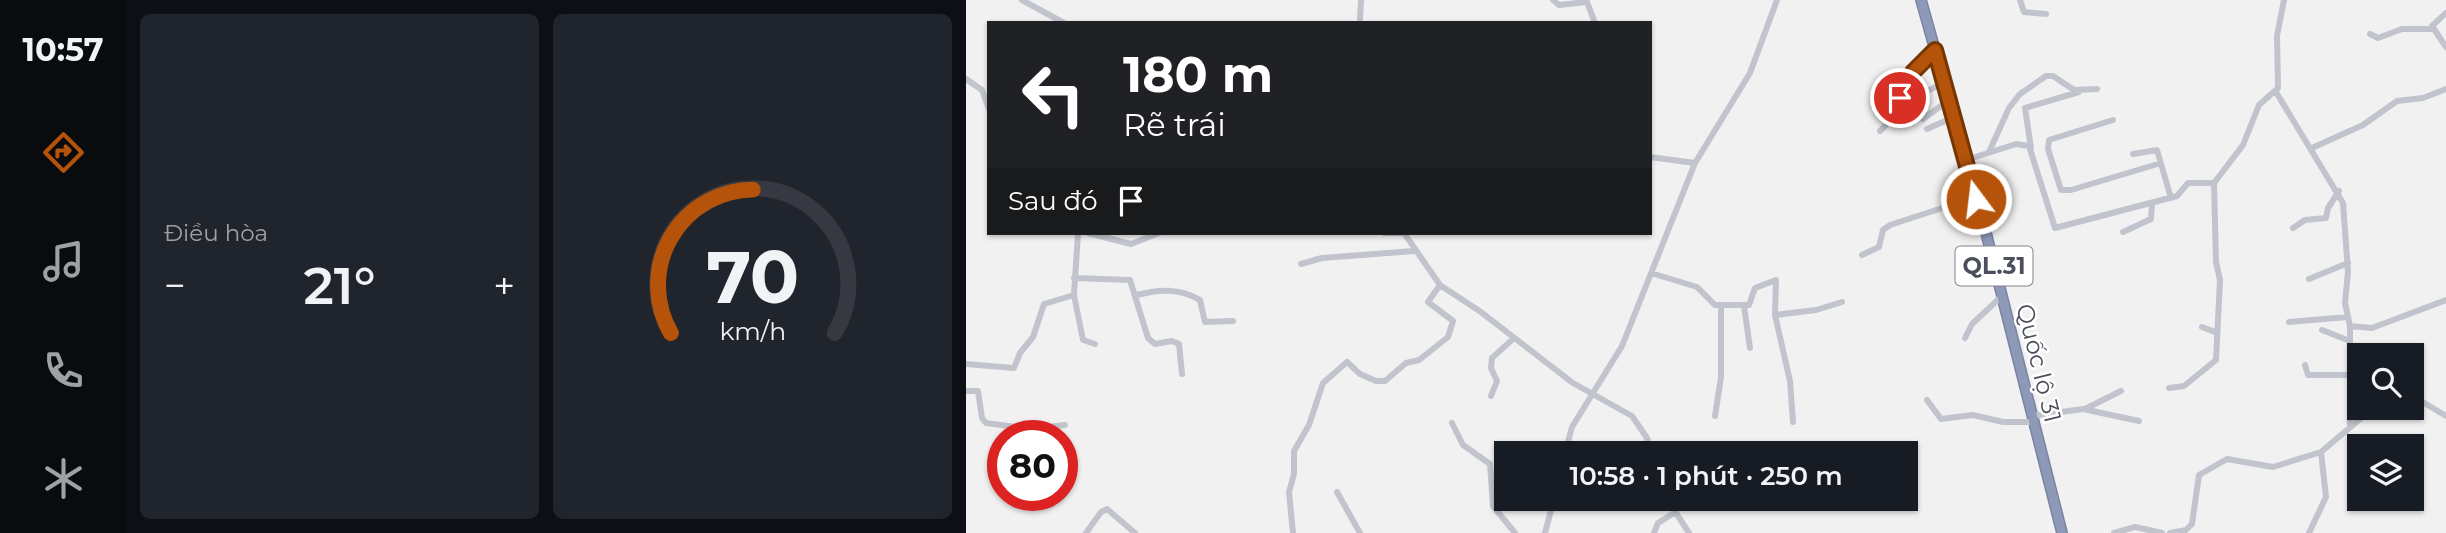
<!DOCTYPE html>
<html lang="vi">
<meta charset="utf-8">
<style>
:root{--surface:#171b24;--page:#20242c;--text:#f1f3f6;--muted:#9ea1a6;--line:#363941;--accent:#b45309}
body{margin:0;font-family:Montserrat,sans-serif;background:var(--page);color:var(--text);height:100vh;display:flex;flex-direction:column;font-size:26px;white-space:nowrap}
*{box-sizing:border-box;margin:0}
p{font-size:23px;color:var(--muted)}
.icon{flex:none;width:38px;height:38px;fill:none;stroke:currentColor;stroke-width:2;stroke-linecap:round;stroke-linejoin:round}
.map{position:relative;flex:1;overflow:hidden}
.sheet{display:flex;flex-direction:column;gap:14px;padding:14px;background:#0d0f14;width:840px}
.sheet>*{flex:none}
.banner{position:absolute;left:21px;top:21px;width:665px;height:214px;border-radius:0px;box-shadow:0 2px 5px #0004;background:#202124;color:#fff;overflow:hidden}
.tools{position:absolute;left:1381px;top:343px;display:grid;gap:14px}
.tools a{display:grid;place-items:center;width:77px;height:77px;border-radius:0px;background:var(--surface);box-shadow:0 2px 5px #0004;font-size:35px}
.speed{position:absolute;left:21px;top:420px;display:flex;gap:14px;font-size:35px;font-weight:700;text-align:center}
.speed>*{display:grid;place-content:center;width:91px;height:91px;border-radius:50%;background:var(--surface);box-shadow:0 2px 5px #0004;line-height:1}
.speed .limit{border:10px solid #d22;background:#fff;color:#111}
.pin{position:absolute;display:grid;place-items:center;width:60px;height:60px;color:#fff;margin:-30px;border:4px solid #fff;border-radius:50%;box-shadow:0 2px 7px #0007}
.me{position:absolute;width:77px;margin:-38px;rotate:345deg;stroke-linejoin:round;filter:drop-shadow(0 0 5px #0008)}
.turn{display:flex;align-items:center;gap:24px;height:147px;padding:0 21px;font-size:32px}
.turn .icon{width:91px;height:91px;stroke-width:2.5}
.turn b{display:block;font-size:49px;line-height:60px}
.then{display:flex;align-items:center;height:66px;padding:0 21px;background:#0003;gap:14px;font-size:26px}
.big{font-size:52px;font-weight:600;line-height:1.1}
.sheet .card{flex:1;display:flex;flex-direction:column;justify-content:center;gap:10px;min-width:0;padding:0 24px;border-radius:10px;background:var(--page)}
.sheet .dial{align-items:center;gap:0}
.dial svg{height:182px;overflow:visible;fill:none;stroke:var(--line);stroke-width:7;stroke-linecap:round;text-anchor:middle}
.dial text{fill:var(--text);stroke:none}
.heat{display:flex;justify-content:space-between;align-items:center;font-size:38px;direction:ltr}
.sheet .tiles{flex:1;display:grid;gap:14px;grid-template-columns:repeat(2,1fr)}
.trip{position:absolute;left:528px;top:441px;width:424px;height:70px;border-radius:0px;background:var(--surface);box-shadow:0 2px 5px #0004;font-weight:600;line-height:70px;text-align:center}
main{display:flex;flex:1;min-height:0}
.dock{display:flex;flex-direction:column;width:126px;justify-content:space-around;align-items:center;background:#090b0e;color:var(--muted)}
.dock .icon{width:49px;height:49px}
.dock .on{color:var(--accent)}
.dock b{font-size:32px;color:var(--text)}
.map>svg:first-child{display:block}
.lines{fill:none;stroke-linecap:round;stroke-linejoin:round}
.highway-casing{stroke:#7a84a4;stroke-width:12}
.minor{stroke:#c1c4cd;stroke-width:6}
.highway{stroke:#8e99b8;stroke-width:9}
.route-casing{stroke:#753606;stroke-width:18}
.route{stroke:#b45309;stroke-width:12}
.labels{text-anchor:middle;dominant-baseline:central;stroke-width:5;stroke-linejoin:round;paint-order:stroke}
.shield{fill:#fff;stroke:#81848c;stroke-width:2}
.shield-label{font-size:23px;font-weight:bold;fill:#4b4f5b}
.street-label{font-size:24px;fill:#4b4f5b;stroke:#fff}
</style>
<main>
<nav class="dock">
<b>10:57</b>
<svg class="icon on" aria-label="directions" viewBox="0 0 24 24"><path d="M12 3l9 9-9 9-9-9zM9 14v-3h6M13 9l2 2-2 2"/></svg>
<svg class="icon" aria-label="music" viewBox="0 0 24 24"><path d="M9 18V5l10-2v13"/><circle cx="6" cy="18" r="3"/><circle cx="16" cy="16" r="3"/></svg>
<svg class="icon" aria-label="phone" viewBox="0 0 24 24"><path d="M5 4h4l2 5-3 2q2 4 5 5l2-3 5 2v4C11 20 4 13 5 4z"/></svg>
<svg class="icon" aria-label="climate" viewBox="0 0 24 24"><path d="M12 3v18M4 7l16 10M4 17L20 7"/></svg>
</nav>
<section class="sheet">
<div class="tiles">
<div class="card"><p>Điều hòa</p>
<div class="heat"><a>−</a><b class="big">21°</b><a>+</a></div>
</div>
<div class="card dial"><svg viewBox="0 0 100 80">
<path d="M14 69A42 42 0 1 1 86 69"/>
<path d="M14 69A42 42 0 0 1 50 6" stroke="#b45309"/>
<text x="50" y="56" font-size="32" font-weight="700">70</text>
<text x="50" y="72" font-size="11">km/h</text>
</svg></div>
</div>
</section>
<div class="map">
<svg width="1480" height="533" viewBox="0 0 1480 533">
<rect width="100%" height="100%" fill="#f2f1f1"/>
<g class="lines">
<g class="highway-casing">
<path id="highway" d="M955,0L1016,217L1096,533"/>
</g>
<path class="minor" d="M56,0L98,23
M587,0L593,5L621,2L629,23
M1054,0L1058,12L1080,14
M1480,13L1466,26L1480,47
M394,19L395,0
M1404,34L1412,38L1436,29H1466
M0,79L16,90L23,109
M1310,92L1377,203L1382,272L1379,303L1384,326V427
M955,95L978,82
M957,119L983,100
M1147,120L1083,140L1082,149L1095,190H1105L1195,163
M961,129L988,117
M914,131C939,109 936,76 969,50
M1065,148L1059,108L1113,92
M1346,148L1397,125L1431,101L1457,98L1480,89
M1023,152L1043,108L1054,94L1080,76H1087L1108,90L1131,89
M1167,154L1191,150L1205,198
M684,157L729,163
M1000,160L1050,144L1063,146L1089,228L1211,196L1222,183H1248L1277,145L1293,105L1312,88L1311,36L1318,0
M1327,228L1339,220L1360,218L1362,208L1373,191
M1157,232L1185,219L1186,204
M112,233L108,295L117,340L129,344
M122,233L165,244L193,233
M418,233H440
M438,233L474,285
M896,255L913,247L917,230L924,225L1010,197
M335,264L356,258L448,251
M685,273L731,287L749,305H783L789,288L810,280L809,315L824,381L827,422
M108,278L164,280L182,338L189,344L206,341L213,344L216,374
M1343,279L1382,263
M171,295C194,289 213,288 234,300L239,322L267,321
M778,306L784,348
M809,315L850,310L876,302
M1323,322L1382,317
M1384,326L1406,328L1480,300
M1236,327L1249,332
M1356,330L1384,341
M999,338L1006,324L1036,296
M0,364L48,368L54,353L67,337L78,304L108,295
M1339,365L1342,375H1384
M1203,388L1218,386L1250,360L1254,280L1250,262L1248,183
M0,391H12L16,418L20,423L65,429L99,425
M525,396L531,381L525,368L526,358L548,338
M1446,399L1455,401L1480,416
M961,400L975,419L1007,415L1037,422H1068
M1119,409L1155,391
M749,416L755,377V306
M1066,416L1117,409L1173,421
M486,423L497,445L524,464L527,506L549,533
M599,453L606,427L656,346L729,163L784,73L811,0
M371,492L394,533
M701,499L723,533
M120,533L135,512L141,509L169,533
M327,533L323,492L328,474V451L343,425L357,383L381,362L394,374L410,381H419L440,363L453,360L482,337L487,321L462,302L474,285L515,312L607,383L666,416L681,438L685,453
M579,533L588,499
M688,533L692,523L708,513
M1148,533L1169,527L1196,533
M1204,533L1220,530L1226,524L1233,475L1261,459L1307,467L1355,452L1407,408
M1343,533L1360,497L1355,452"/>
<use href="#highway" class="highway"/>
</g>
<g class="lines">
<g class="route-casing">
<path id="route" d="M934,98L947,72L969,50L1010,199"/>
</g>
<use href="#route" class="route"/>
</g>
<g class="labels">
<rect class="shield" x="989.5" y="246.5" width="77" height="39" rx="5"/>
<g class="shield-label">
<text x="1028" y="266">QL.31</text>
</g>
<g class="street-label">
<text transform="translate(1073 363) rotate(76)">Quốc lộ 31</text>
</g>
</g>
</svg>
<div class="tools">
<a><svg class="icon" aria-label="search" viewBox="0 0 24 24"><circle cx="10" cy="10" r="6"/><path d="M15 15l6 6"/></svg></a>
<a><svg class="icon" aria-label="layers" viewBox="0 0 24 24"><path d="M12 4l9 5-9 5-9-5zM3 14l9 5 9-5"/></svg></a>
</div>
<div class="speed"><div class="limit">80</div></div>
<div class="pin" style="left:934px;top:98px;background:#d93025"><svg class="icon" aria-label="arrive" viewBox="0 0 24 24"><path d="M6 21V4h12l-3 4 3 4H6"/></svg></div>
<svg class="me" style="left:1010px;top:199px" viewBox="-20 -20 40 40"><circle r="17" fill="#b45309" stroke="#fff" stroke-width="3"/><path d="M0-11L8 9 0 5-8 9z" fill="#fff"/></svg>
<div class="trip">10:58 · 1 phút · 250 m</div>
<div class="banner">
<div class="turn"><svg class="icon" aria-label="left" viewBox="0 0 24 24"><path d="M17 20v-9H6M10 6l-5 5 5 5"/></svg><div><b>180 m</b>Rẽ trái</div></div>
<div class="then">Sau đó<svg class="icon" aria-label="arrive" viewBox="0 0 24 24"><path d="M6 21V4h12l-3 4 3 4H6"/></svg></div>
</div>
</div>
</main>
